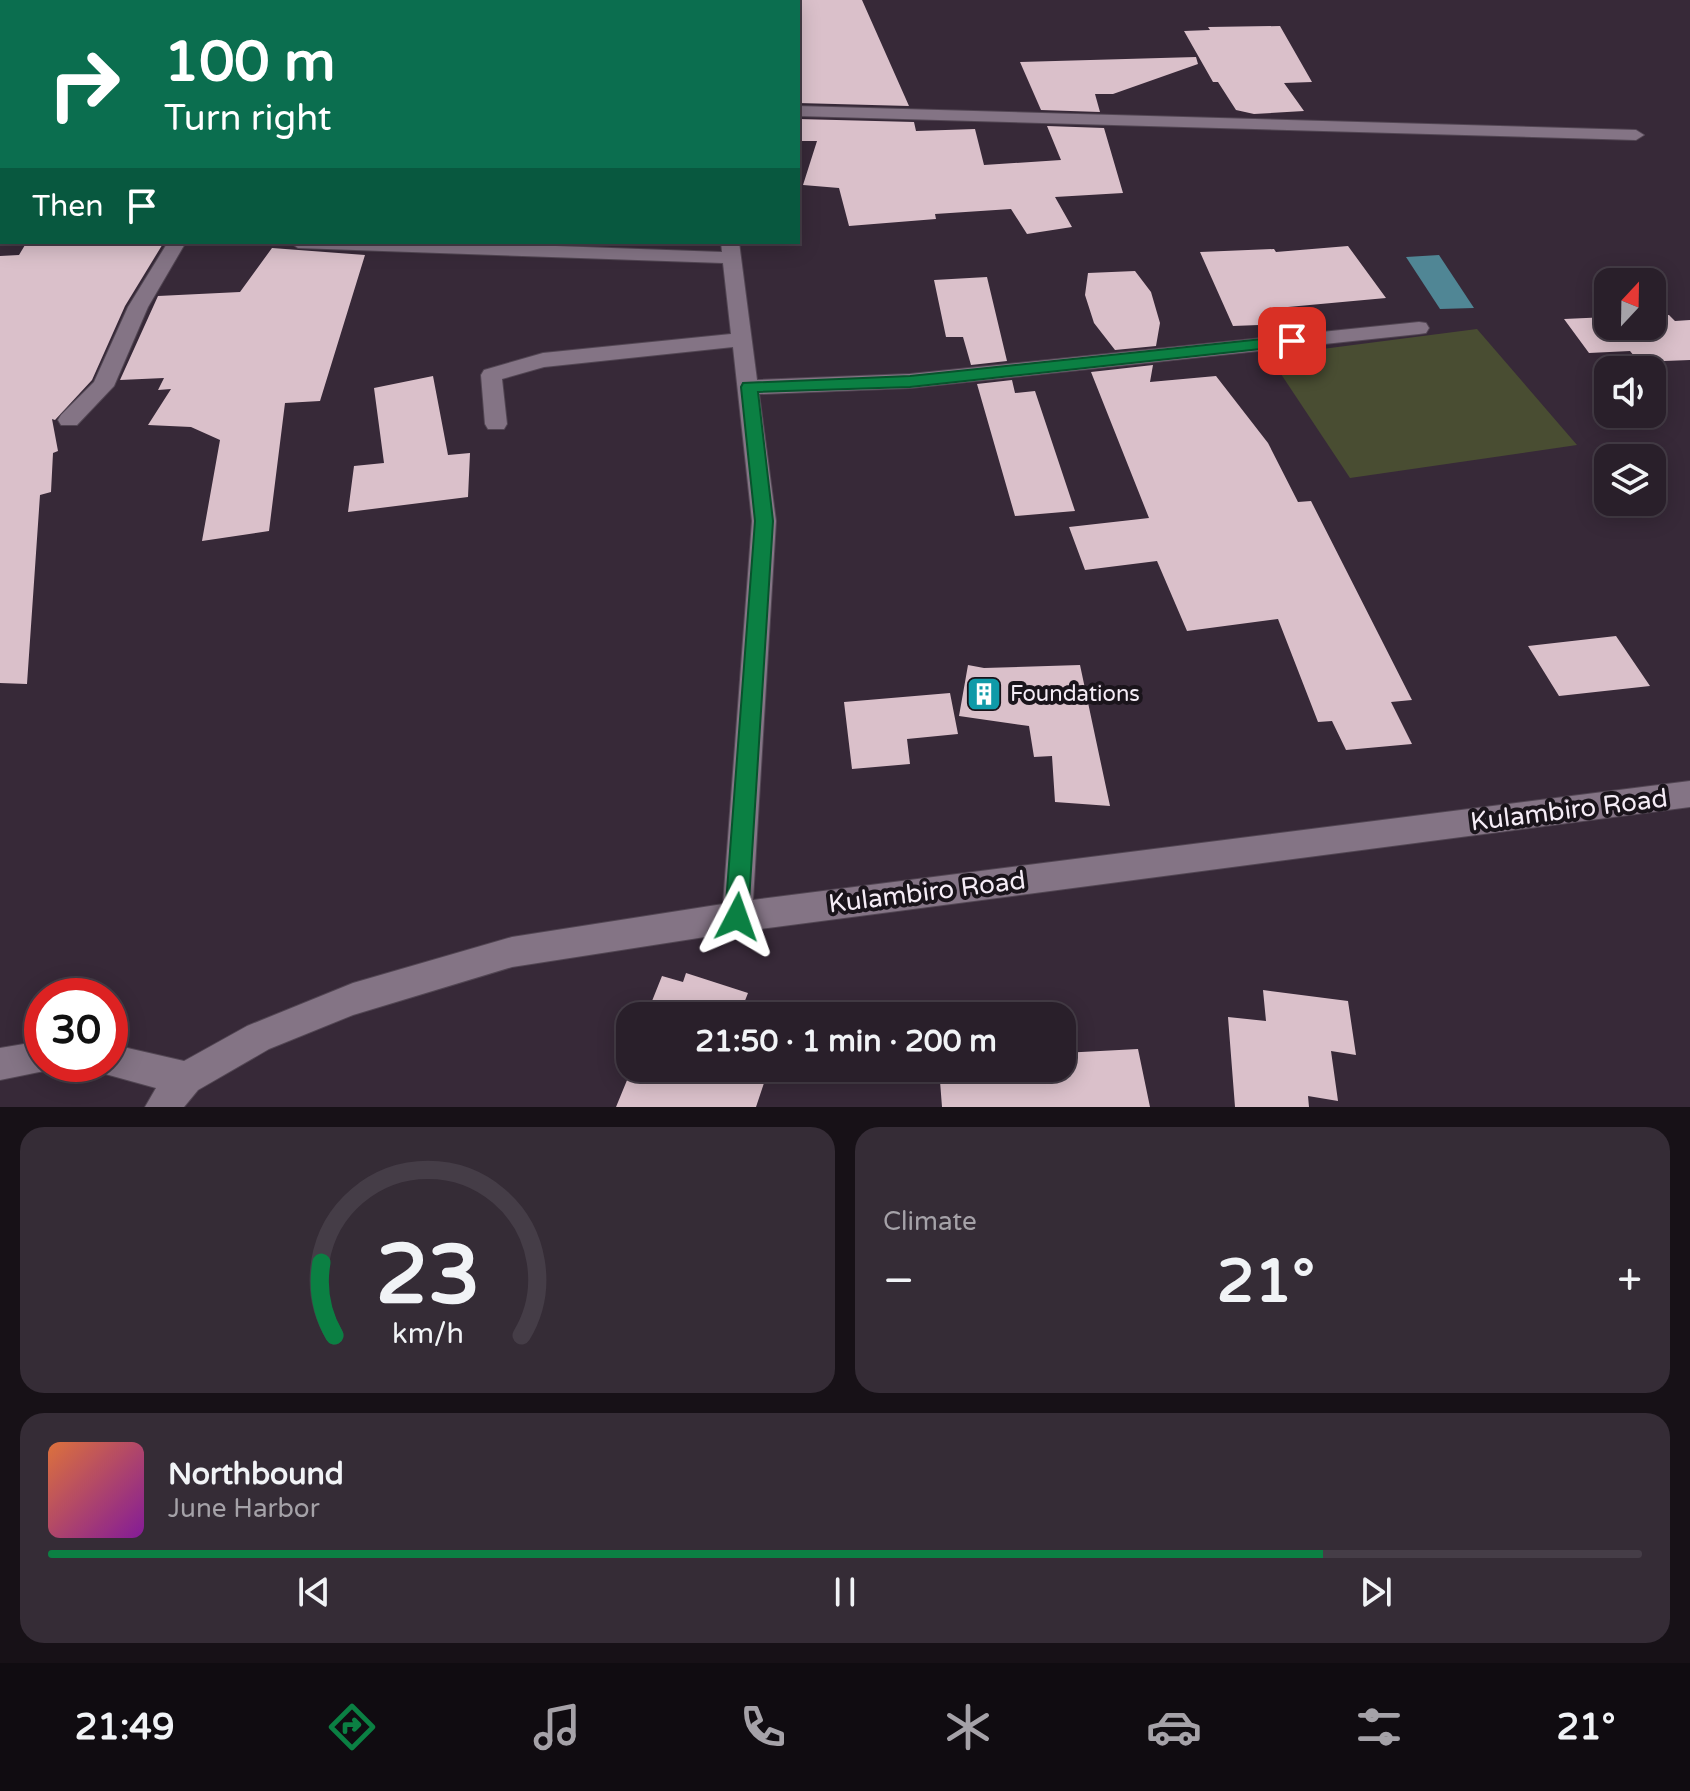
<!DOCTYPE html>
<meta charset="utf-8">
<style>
:root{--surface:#291f2a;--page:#352c36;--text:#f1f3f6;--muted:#a5a2a8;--line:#453d47;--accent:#0b8043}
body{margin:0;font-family:"Varela Round",sans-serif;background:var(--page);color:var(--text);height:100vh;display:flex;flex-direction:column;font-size:30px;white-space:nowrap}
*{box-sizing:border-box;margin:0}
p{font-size:26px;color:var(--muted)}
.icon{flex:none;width:44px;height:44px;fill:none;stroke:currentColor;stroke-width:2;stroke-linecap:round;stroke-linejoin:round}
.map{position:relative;height:1107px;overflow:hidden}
.panel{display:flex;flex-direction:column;gap:20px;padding:20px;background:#171117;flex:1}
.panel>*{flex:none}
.top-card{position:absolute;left:0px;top:0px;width:800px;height:244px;box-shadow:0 4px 20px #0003,0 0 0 2px var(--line);background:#0b6e4f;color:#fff;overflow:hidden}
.needle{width:52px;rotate:22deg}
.buttons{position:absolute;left:1594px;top:268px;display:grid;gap:16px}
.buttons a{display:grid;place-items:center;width:72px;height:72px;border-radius:16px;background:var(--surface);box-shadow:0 4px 20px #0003,0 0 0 2px var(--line);font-size:40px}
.speed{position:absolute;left:24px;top:978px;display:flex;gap:16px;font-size:40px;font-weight:700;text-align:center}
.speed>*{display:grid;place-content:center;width:104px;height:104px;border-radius:50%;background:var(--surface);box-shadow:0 4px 20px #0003,0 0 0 2px var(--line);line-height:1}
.speed .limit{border:12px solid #d22;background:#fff;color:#111}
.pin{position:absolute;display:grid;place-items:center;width:68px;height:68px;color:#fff;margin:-34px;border-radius:16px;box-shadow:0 4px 12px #0006}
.me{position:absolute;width:88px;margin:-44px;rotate:4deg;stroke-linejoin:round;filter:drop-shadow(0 0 6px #0008)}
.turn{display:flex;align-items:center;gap:28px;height:168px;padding:0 32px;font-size:36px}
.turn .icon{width:104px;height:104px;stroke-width:2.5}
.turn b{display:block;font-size:56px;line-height:68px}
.then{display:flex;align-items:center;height:76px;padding:0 32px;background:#0003;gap:16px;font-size:30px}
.big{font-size:60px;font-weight:700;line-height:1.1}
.panel .tile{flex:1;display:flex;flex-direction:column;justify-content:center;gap:12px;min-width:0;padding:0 28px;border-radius:24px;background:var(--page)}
.panel .dial{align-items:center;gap:0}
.dial svg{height:208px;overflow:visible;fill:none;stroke:var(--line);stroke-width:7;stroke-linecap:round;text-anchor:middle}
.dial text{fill:var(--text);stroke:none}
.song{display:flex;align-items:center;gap:24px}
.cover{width:96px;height:96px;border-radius:12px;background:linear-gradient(135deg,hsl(20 70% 55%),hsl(290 70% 35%))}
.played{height:8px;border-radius:4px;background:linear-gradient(90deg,var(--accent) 80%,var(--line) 80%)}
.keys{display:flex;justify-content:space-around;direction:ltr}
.heat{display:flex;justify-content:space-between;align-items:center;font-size:44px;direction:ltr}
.panel .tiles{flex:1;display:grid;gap:20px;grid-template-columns:1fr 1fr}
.tile:last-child{grid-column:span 2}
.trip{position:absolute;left:616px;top:1002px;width:460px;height:80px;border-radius:24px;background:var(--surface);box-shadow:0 4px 20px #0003,0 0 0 2px var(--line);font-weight:700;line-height:80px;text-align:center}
.tabs{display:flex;height:128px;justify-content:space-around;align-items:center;background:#100c11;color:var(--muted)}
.tabs .icon{width:56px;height:56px}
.tabs .current{color:var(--accent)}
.tabs b{font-size:36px;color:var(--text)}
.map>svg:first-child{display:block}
.green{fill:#494d32}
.water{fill:#508695}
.building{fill:#dac0ca}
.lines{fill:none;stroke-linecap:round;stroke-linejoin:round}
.minor-casing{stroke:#524653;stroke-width:2}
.minor{fill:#847485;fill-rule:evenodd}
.route{fill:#0b8043;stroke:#07532c;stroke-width:2}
.labels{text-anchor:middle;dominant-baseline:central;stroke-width:8;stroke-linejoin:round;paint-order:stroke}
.poi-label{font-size:22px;fill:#f5ecf6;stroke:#1a141b;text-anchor:start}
.near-street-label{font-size:26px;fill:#f5ecf6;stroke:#1a141b}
</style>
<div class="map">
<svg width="1690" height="1107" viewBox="0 0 1690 1107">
<rect width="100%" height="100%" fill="#372938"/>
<path class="green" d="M1477,329L1577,445L1350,478L1269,356Z"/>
<path class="water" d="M1439,255L1474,308L1440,309L1406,257Z"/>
<path class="building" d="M798,0H862L909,106L798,103Z
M1280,26L1312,82L1284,83L1304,111L1254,114L1236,110L1218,82H1213L1184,31L1210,30L1208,27Z
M1196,57L1198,64L1113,94H1095L1100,112L1041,110L1020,62Z
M798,119L914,122L916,131L975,129L984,165L1061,160L1047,126L1104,128L1123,193L1055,197L1072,227L1027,234L1011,209L935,214L936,219L849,226L839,188L803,185L817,141H798Z
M60,242H164L125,306L92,380L55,420L52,419L58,451L53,453L51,492L40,495L27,684L0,683V256L19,255L25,245Z
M1348,246L1386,298L1277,308L1285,324L1233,326L1200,252L1274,249L1276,252Z
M272,248L365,255L320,401L285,403L269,531L202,541L220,440L191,427L148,425L171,389L158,390L164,378L120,380L158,296L240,292Z
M1135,271L1151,292L1160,323L1156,346L1115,350L1094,323L1085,295L1088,273Z
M987,277L1007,361L971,365L963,337H946L934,280Z
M1652,315H1669L1675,321L1690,320V360L1639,362L1630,351L1589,353L1564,319L1608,317V326H1652Z
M1153,365L1150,382L1216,376L1268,443L1298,502L1311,501L1412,700L1391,702L1412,744L1346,750L1332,721L1318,722L1278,619L1187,631L1157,561L1085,570L1069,527L1149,518L1091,372Z
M433,376L448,455L470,453L468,497L348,512L354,466L384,463L374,388Z
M1012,380L1015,393L1035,391L1075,511L1015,516L977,384Z
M1616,636L1650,686L1559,696L1528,646Z
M968,665L984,668L1080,665L1110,806L1055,802L1052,756L1034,757L1029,726L959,716Z
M950,693L958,734L907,739L910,764L852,769L844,702Z
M686,973L748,993L739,1016H646L662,976L683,982Z
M1263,990L1348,1001L1356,1055L1331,1051L1338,1101L1308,1096L1309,1107H1235L1228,1017L1266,1021Z
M1138,1049L1150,1107H942L939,1068H1062V1053Z
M632,1068H769L756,1107H616Z"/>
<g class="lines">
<g class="minor-casing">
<path id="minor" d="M689,0H703L704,2H690Z
M0,34H2V42H0Z
M798,106L1636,130L1644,135L1636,140L798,116Z
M168,242H186L148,307L114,386L77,425H61L58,420L61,415L94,382L128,307Z
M289,242H450L722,252L721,242H739L757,380L910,374L1419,322L1426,323L1429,328L1426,333L1419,334L910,388L759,394L776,521L753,900L1690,781V807L737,932L512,967L353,1015L269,1049L198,1090L184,1107H145L156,1088L98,1072L95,1064H110V1044L184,1061L247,1026L353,983L512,937L723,904L752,521L733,347L544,367L502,379L507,424L504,429H488L485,424L481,375L484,370L543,353L731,334L723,263L298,248Z
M42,1041V1064H56L54,1069L0,1080V1048Z"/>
</g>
<use href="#minor" class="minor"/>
</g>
<path class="route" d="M1292,336L1299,341L1297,345L910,387L758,392L773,521L748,917L745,925L737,928L729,925L725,917L755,521L741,387L743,383L910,376Z"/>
<defs>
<g id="building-square" transform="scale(1.8)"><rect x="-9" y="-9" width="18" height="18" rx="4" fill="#0f9aa8" stroke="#1a141b"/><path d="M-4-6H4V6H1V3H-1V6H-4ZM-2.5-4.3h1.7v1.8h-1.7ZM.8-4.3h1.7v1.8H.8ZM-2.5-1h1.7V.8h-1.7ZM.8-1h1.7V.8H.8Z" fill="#fff"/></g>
</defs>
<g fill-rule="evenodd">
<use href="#building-square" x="984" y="694"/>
</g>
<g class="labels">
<g class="poi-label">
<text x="1010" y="694">Foundations</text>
</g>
<g class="near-street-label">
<text transform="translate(1569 810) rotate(-7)">Kulambiro Road</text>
<text transform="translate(927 892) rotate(-7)">Kulambiro Road</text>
</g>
</g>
</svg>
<div class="buttons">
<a><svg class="needle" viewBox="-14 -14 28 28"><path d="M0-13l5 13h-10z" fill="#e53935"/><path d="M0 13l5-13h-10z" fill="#a5a2a8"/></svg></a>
<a><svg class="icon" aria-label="sound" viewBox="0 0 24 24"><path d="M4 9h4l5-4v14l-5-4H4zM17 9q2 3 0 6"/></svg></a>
<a><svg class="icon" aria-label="layers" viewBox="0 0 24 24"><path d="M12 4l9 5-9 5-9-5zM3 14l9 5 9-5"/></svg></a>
</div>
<div class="speed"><div class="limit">30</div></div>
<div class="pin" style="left:1292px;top:341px;background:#d93025"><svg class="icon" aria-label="arrive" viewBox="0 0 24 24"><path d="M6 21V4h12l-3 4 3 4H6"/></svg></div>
<svg class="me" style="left:737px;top:917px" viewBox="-20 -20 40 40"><path d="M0-17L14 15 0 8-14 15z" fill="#0b8043" stroke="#fff" stroke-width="4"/></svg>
<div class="trip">21:50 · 1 min · 200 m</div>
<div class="top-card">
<div class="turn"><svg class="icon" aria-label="right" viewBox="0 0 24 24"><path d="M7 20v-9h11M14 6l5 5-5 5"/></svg><div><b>100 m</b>Turn right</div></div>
<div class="then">Then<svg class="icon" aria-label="arrive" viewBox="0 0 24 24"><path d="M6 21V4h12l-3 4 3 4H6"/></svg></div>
</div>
</div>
<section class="panel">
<div class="tiles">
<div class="tile dial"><svg viewBox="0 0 100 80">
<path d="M14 69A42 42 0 1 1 86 69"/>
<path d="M14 69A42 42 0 0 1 9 41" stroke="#0b8043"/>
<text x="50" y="56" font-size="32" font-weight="700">23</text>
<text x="50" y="72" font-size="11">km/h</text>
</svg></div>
<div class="tile"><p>Climate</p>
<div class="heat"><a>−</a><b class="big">21°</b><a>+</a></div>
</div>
<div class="tile">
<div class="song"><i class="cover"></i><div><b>Northbound</b><p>June Harbor</p></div></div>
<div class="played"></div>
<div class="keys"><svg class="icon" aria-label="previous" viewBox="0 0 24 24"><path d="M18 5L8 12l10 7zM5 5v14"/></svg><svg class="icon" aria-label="pause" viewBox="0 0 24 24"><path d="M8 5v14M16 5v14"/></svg><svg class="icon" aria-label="next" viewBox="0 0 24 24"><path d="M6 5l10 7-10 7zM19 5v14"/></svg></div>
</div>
</div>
</section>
<nav class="tabs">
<b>21:49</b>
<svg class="icon current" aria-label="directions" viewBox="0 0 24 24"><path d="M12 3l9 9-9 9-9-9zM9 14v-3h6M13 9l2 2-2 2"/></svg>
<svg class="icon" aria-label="music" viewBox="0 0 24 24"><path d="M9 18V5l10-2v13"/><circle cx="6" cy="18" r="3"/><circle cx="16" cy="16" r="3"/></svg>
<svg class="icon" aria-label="phone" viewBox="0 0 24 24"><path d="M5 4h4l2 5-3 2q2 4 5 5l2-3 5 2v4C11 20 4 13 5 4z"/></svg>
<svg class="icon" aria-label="climate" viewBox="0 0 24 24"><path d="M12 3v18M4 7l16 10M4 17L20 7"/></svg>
<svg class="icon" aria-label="car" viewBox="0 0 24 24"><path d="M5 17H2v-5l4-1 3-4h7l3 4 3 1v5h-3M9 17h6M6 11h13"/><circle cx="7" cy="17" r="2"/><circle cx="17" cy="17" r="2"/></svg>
<svg class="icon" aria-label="filters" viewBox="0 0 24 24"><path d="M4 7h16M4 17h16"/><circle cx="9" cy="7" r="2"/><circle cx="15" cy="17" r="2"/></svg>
<b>21°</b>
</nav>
